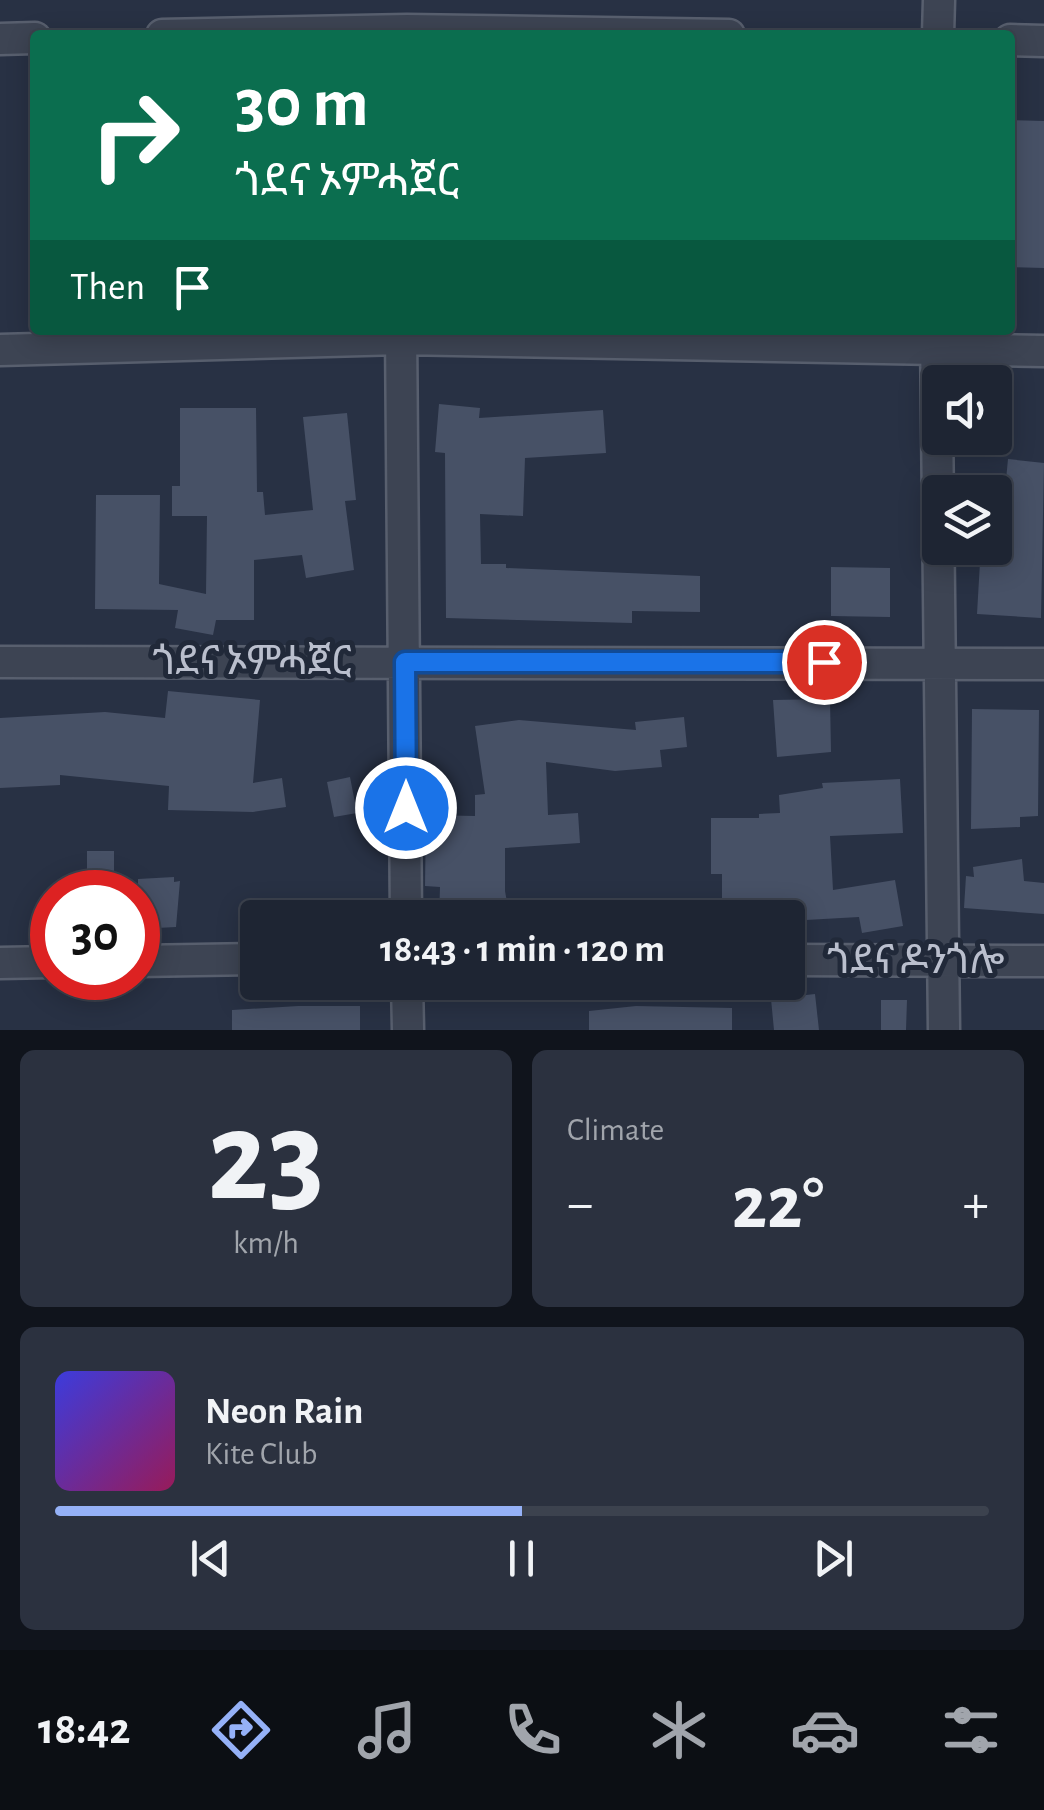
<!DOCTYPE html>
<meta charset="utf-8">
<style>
:root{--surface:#1e2533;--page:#2b313f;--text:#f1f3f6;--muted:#a1a5ac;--line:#3c424e;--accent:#95b1f7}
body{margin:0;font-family:"Alegreya Sans","Noto Sans Ethiopic",sans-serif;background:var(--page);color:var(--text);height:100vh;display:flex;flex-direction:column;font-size:38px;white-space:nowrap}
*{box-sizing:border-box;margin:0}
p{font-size:32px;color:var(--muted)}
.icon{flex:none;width:55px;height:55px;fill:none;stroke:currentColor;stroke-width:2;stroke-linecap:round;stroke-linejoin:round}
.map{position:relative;height:1030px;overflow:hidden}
.sheet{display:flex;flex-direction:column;gap:20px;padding:20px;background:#10141c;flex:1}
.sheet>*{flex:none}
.guide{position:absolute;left:30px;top:30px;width:985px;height:305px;border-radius:10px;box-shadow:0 5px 25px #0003,0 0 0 2px var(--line);background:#0b6e4f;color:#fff;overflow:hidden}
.controls{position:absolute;left:922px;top:365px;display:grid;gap:20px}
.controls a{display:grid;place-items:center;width:90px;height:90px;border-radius:10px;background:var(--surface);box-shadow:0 5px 25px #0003,0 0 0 2px var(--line);font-size:50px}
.speed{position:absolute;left:30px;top:870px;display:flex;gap:20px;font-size:50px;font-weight:700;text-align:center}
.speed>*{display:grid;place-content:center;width:130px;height:130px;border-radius:50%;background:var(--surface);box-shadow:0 5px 25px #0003,0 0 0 2px var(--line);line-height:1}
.speed .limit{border:15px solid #d22;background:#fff;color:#111}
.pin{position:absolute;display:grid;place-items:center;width:85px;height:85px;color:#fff;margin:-42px;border:5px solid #fff;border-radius:50%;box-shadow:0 2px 10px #0007}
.me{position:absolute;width:110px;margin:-55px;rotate:0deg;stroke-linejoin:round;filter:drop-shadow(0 0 8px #0008)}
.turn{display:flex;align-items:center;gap:35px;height:210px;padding:0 40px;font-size:45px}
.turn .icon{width:130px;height:130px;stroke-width:2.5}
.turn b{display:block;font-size:70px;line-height:85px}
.then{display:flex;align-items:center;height:95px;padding:0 40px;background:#0003;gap:20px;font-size:38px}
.big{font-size:75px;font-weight:600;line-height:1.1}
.sheet .tile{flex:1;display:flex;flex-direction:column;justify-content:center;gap:15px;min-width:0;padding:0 35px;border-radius:15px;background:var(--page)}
.sheet .dial{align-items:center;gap:0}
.dial b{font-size:130px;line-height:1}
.song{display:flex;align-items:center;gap:30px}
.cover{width:120px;height:120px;border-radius:15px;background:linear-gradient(135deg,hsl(240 70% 55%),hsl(330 70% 35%))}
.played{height:10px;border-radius:5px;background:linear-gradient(90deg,var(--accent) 50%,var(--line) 50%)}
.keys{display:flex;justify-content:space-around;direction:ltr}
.heat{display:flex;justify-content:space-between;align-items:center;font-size:55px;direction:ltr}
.sheet .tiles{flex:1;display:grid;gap:20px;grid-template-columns:1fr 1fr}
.tile:last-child{grid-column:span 2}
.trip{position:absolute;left:240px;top:900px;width:565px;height:100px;border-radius:10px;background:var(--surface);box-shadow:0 5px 25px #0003,0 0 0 2px var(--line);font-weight:600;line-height:100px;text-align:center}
.dock{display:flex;height:160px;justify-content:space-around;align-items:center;background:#0c0f14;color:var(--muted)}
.dock .icon{width:70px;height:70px}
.dock .current{color:var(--accent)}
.dock b{font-size:45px;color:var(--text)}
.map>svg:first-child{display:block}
.building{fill:#475166}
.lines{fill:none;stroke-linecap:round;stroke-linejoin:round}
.street-casing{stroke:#585f6e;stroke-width:35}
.street{stroke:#3d4453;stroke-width:30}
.route-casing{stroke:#114b97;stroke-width:25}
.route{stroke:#1a73e8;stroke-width:18}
.labels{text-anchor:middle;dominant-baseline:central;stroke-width:10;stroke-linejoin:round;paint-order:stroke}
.street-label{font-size:40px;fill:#babfcd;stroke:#212939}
</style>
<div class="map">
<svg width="1044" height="1030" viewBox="0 0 1044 1030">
<rect width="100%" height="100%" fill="#283144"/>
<path class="building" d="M1010,120L1044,121V268L1010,267Z
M439,404L480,408L479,418L603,410L606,453L525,458L523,516L480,514L481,564H506V568L700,576V612L632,611V623L446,618L445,453L435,452Z
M180,408H256L257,492H263L265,515L313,510L303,417L347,413L356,500L345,501L354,570L306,578L302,555L254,560V620H216L213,635L175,628L178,610L95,609L96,495H160L159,584L206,594L207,516H172V486H180Z
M1008,459L1044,463L1041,618L977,614L980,562L995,563V511H1003Z
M831,567L890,568V617L831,616Z
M168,691L260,700L253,783L282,778L286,807L253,812L168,810L169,786L60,775V785L0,788V718L105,712L165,718Z
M830,699L831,752L777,757L773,700Z
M972,709L1039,710L1038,816L1020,817V827L971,829Z
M684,717L687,747L660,750L662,767L615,771L546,762L548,815L578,813L580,843L505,848V891L509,913L482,918H439L440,887L425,886L426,815L475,816V795L485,794L475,726L519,720L636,730L635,722Z
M350,777L357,813L334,817L327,782Z
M900,779L903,833L830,836L833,890L895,880L903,926L862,933L859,917L788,921V918H737V902H722V874H711V818H759V814L780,813L779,795L823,788L822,783Z
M87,851H114V892H87Z
M1022,859L1024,881L1044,883V914L964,908L966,876L974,877L973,867Z
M174,877V882L180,881L176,927L138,929V879Z
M815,994L819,1030H774L771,999Z
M881,1000H907L906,1030H881Z
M298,1006H360V1030H232V1010Z
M636,1006L732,1008V1030H589V1011Z"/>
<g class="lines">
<g class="street-casing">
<path id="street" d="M162,35L407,30L729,35
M938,35L939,0
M0,39L35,38
M1010,40L1044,41
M401,330L406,918
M936,333L944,1030
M0,350L400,339L1044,351
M0,662L1044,664
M788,960L1044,961
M138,961L258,959
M0,963L52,962
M407,982L408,1030"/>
</g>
<use href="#street" class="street"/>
</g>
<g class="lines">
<g class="route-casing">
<path id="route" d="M406,808L405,662H824"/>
</g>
<use href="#route" class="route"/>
</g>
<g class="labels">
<g class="street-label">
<text x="252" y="662">ጎደና ኦምሓጀር</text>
<text x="916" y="961">ጎደና ዶንጎሎ</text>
</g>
</g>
</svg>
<div class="controls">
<a><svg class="icon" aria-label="sound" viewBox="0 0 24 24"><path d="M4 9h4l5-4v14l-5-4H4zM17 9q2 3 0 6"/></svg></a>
<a><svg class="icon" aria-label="layers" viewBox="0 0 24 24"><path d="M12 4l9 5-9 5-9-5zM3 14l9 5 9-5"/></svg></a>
</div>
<div class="speed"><div class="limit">30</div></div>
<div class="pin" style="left:824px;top:662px;background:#d93025"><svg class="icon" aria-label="arrive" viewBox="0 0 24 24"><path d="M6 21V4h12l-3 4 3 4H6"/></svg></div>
<svg class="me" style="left:406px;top:808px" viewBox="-20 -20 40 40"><circle r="17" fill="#1a73e8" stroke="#fff" stroke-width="3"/><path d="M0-11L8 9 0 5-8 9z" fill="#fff"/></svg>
<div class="trip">18:43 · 1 min · 120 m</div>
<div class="guide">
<div class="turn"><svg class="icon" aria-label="right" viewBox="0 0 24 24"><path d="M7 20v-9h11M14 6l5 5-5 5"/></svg><div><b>30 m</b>ጎደና ኦምሓጀር</div></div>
<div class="then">Then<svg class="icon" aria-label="arrive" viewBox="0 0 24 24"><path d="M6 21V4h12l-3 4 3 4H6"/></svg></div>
</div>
</div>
<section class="sheet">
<div class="tiles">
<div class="tile dial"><b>23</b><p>km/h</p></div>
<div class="tile"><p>Climate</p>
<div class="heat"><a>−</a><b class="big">22°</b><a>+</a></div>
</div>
<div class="tile">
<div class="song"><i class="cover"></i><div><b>Neon Rain</b><p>Kite Club</p></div></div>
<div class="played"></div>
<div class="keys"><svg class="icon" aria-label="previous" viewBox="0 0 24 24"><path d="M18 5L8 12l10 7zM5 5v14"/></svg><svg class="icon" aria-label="pause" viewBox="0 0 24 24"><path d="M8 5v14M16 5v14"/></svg><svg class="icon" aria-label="next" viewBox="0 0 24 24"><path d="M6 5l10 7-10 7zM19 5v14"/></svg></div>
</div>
</div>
</section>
<nav class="dock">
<b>18:42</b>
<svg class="icon current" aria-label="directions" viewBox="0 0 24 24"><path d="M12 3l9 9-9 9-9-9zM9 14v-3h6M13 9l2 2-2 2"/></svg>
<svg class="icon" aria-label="music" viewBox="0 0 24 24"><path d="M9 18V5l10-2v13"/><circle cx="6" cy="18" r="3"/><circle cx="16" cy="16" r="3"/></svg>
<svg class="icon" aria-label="phone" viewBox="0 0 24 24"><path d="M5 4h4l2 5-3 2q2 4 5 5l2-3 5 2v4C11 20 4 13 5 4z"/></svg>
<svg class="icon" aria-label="climate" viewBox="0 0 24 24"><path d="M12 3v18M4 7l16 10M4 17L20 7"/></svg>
<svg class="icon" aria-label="car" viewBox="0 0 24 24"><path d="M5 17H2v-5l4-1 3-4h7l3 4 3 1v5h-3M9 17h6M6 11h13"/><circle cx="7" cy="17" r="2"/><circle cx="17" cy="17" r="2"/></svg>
<svg class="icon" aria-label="filters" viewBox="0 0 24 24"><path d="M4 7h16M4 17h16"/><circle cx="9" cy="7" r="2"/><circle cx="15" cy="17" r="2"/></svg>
</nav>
